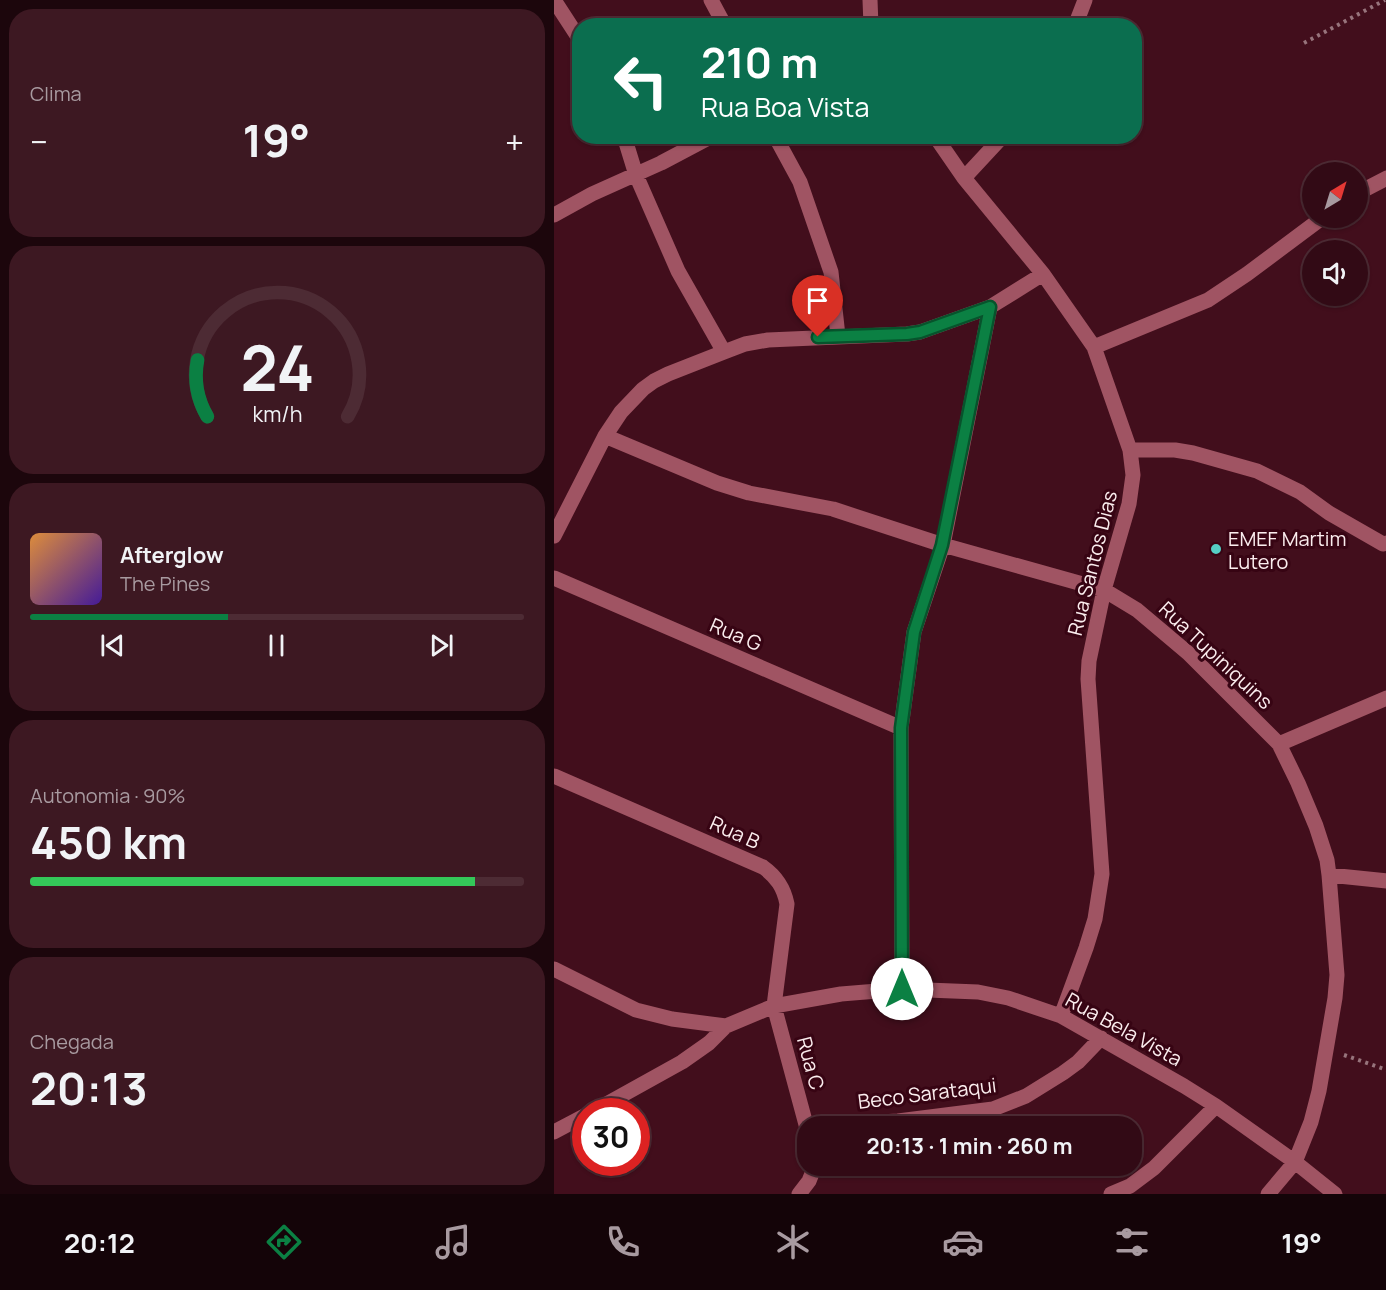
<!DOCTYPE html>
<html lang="pt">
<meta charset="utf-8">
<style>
:root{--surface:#320a15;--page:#3d1822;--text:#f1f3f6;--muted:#a89aa0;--line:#4d2b34;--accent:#0b8043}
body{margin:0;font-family:Manrope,sans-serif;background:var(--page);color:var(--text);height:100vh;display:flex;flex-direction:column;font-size:22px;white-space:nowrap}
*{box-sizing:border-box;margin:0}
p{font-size:20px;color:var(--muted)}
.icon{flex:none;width:33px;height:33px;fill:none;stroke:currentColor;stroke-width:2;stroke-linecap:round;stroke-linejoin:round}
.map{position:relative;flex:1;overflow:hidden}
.drawer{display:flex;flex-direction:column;gap:9px;padding:9px;background:#1c060c;width:554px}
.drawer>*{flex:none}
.hud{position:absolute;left:18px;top:18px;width:570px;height:126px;border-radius:24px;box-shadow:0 2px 4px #0004,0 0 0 2px var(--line);background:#0b6e4f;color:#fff;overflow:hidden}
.needle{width:39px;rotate:38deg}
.fabs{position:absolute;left:748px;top:162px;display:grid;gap:12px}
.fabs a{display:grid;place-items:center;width:66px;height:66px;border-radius:50%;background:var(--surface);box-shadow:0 2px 4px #0004,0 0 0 2px var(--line);font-size:30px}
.speed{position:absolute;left:18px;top:1098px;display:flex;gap:12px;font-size:30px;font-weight:700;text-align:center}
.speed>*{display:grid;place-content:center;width:78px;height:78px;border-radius:50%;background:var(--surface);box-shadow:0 2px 4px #0004,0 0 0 2px var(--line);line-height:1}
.speed .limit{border:9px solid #d22;background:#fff;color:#111}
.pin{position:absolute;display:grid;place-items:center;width:51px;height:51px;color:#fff;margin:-62px -26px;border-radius:50% 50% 50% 0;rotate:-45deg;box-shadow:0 0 6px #0007}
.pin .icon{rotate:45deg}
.me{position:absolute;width:66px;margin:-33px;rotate:0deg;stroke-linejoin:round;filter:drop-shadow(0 0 4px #0008)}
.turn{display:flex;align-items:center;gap:21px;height:126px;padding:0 30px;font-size:27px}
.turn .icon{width:78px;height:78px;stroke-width:2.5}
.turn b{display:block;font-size:42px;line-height:51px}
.big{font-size:45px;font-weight:700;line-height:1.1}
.drawer .widget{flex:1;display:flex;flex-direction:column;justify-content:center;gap:9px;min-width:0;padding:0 21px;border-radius:24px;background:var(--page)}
.drawer .dial{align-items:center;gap:0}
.dial svg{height:156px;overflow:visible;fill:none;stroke:var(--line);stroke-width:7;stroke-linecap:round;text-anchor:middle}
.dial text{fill:var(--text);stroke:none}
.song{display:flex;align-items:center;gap:18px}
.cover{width:72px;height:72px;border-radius:9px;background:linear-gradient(135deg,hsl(30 70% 55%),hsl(260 70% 35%))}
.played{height:6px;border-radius:3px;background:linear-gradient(90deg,var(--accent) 40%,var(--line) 40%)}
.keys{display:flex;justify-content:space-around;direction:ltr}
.heat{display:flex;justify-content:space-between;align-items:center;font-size:33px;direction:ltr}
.charge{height:9px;border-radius:4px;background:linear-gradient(90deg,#34c759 90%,var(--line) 0)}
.trip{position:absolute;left:243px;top:1116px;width:345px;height:60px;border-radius:24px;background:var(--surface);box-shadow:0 2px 4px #0004,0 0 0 2px var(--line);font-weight:700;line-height:60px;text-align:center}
.tabs{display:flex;height:96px;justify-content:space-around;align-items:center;background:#140408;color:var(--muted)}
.tabs .icon{width:42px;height:42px}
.tabs .selected{color:var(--accent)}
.tabs b{font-size:27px;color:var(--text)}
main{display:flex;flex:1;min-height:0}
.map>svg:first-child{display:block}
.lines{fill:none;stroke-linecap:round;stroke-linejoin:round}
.path{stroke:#97747c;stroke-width:4;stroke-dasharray:3 4.5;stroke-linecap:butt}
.minor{stroke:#a05463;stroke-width:15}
.route-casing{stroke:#07532c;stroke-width:15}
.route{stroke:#0b8043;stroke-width:10}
.poi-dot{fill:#55cec4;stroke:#370413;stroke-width:2}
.labels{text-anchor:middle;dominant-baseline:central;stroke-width:6;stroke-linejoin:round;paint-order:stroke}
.poi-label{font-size:20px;fill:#fbedee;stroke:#370413;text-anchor:start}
.street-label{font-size:20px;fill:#fbedee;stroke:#370413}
</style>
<main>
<section class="drawer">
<div class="widget"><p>Clima</p>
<div class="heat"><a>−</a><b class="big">19°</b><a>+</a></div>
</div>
<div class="widget dial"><svg viewBox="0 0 100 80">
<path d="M14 69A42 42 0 1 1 86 69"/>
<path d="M14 69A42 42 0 0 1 9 40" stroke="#0b8043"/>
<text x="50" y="56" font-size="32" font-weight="700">24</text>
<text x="50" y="72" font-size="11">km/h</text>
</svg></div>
<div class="widget">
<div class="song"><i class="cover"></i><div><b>Afterglow</b><p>The Pines</p></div></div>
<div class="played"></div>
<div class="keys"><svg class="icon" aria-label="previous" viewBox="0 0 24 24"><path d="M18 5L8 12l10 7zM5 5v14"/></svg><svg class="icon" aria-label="pause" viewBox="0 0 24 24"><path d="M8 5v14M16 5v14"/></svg><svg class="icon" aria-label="next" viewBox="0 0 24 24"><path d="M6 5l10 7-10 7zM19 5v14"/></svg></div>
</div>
<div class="widget"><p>Autonomia · 90%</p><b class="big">450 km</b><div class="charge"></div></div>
<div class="widget"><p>Chegada</p><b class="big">20:13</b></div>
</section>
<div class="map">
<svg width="833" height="1194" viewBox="0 0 833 1194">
<rect width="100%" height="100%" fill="#420e1c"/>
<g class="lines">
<path class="path" d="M750,43L831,0
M790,1055L833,1070"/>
<path class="minor" d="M0,0L26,40
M157,0L171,26
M316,0L317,26
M521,26L531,0
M70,136L82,175L124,271L170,352
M221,136L246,182L277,272L284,336
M381,136L410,178L489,274L540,347L576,450L579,475L575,504L550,590L535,661L534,679L548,874L541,919L532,948L507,1016
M410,178L449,136
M804,193L833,178
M0,215L38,194L107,163L158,136
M540,347L654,300L693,274L768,218
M51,436L163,483L195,493L279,509L389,545L550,590L583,610L634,653L725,744L744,783L762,826L773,860L775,875L783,975L781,998L765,1091L757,1122L741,1162L714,1194
M576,450H621L639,453L703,471L746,492L775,513L829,544L833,543
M0,536L51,436L67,412L89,389L100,381L114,374L170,352L191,344L214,340L353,334L366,332L436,307L489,274
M0,578L347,728
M725,744L833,698
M0,776L209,867C223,877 230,888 233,904L220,1006L254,1132
M775,875L833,881
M0,969L82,1010L118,1019L172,1026L220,1006L287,994L348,989L424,992L454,998L507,1016L630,1086L662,1106L741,1162L781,1194
M348,989L347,728L360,632L389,545L436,307
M38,1112L128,1062L155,1043L172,1026
M254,1126L344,1121L439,1109L472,1096L509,1073L524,1062L547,1038
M0,1132L32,1115
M245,1194L255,1181L261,1166
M557,1194L576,1186L600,1168L662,1106"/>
</g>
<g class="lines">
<g class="route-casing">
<path id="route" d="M264,337L353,334L366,332L436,307L388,545L360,632L347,728L348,989"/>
</g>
<use href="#route" class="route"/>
</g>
<circle class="poi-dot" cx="662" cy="549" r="6"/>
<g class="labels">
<g class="poi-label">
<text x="674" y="538">EMEF Martim<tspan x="674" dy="23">Lutero</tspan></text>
</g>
<g class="street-label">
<text transform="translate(538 563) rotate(-76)">Rua Santos Dias</text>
<text transform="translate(182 634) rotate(23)">Rua G</text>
<text transform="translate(662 655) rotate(43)">Rua Tupiniquins</text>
<text transform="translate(181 832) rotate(24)">Rua B</text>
<text transform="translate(570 1029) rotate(29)">Rua Bela Vista</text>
<text transform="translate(257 1063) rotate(75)">Rua C</text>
<text transform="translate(373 1093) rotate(-7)">Beco Sarataqui</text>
</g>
</g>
</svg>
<div class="fabs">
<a><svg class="needle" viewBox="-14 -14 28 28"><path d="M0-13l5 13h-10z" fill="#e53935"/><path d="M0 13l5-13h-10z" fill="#a89aa0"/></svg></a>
<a><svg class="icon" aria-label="sound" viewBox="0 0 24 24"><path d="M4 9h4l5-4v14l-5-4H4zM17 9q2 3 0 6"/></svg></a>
</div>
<div class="speed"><div class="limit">30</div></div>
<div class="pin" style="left:264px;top:337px;background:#d93025"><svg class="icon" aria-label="arrive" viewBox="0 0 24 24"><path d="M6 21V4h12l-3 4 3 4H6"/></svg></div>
<svg class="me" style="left:348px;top:989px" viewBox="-20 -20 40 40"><circle r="19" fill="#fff"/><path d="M0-13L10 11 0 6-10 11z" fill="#0b8043"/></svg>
<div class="trip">20:13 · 1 min · 260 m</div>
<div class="hud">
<div class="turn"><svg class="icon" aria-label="left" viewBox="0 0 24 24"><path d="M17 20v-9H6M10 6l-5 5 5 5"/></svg><div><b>210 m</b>Rua Boa Vista</div></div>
</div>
</div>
</main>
<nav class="tabs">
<b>20:12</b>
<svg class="icon selected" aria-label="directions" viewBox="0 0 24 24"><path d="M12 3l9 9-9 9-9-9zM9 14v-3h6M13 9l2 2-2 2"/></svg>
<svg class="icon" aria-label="music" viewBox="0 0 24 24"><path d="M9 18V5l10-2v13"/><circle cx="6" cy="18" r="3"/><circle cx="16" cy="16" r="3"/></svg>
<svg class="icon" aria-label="phone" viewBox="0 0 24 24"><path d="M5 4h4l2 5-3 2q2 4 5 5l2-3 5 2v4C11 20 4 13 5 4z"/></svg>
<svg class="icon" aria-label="climate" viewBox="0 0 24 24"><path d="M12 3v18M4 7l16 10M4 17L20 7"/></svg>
<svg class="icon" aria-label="car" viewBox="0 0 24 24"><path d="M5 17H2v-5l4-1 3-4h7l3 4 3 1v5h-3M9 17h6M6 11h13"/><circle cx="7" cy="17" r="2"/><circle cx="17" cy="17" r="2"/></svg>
<svg class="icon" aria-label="filters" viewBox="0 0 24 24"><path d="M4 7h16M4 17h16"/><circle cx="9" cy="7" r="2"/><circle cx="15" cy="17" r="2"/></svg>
<b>19°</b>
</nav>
